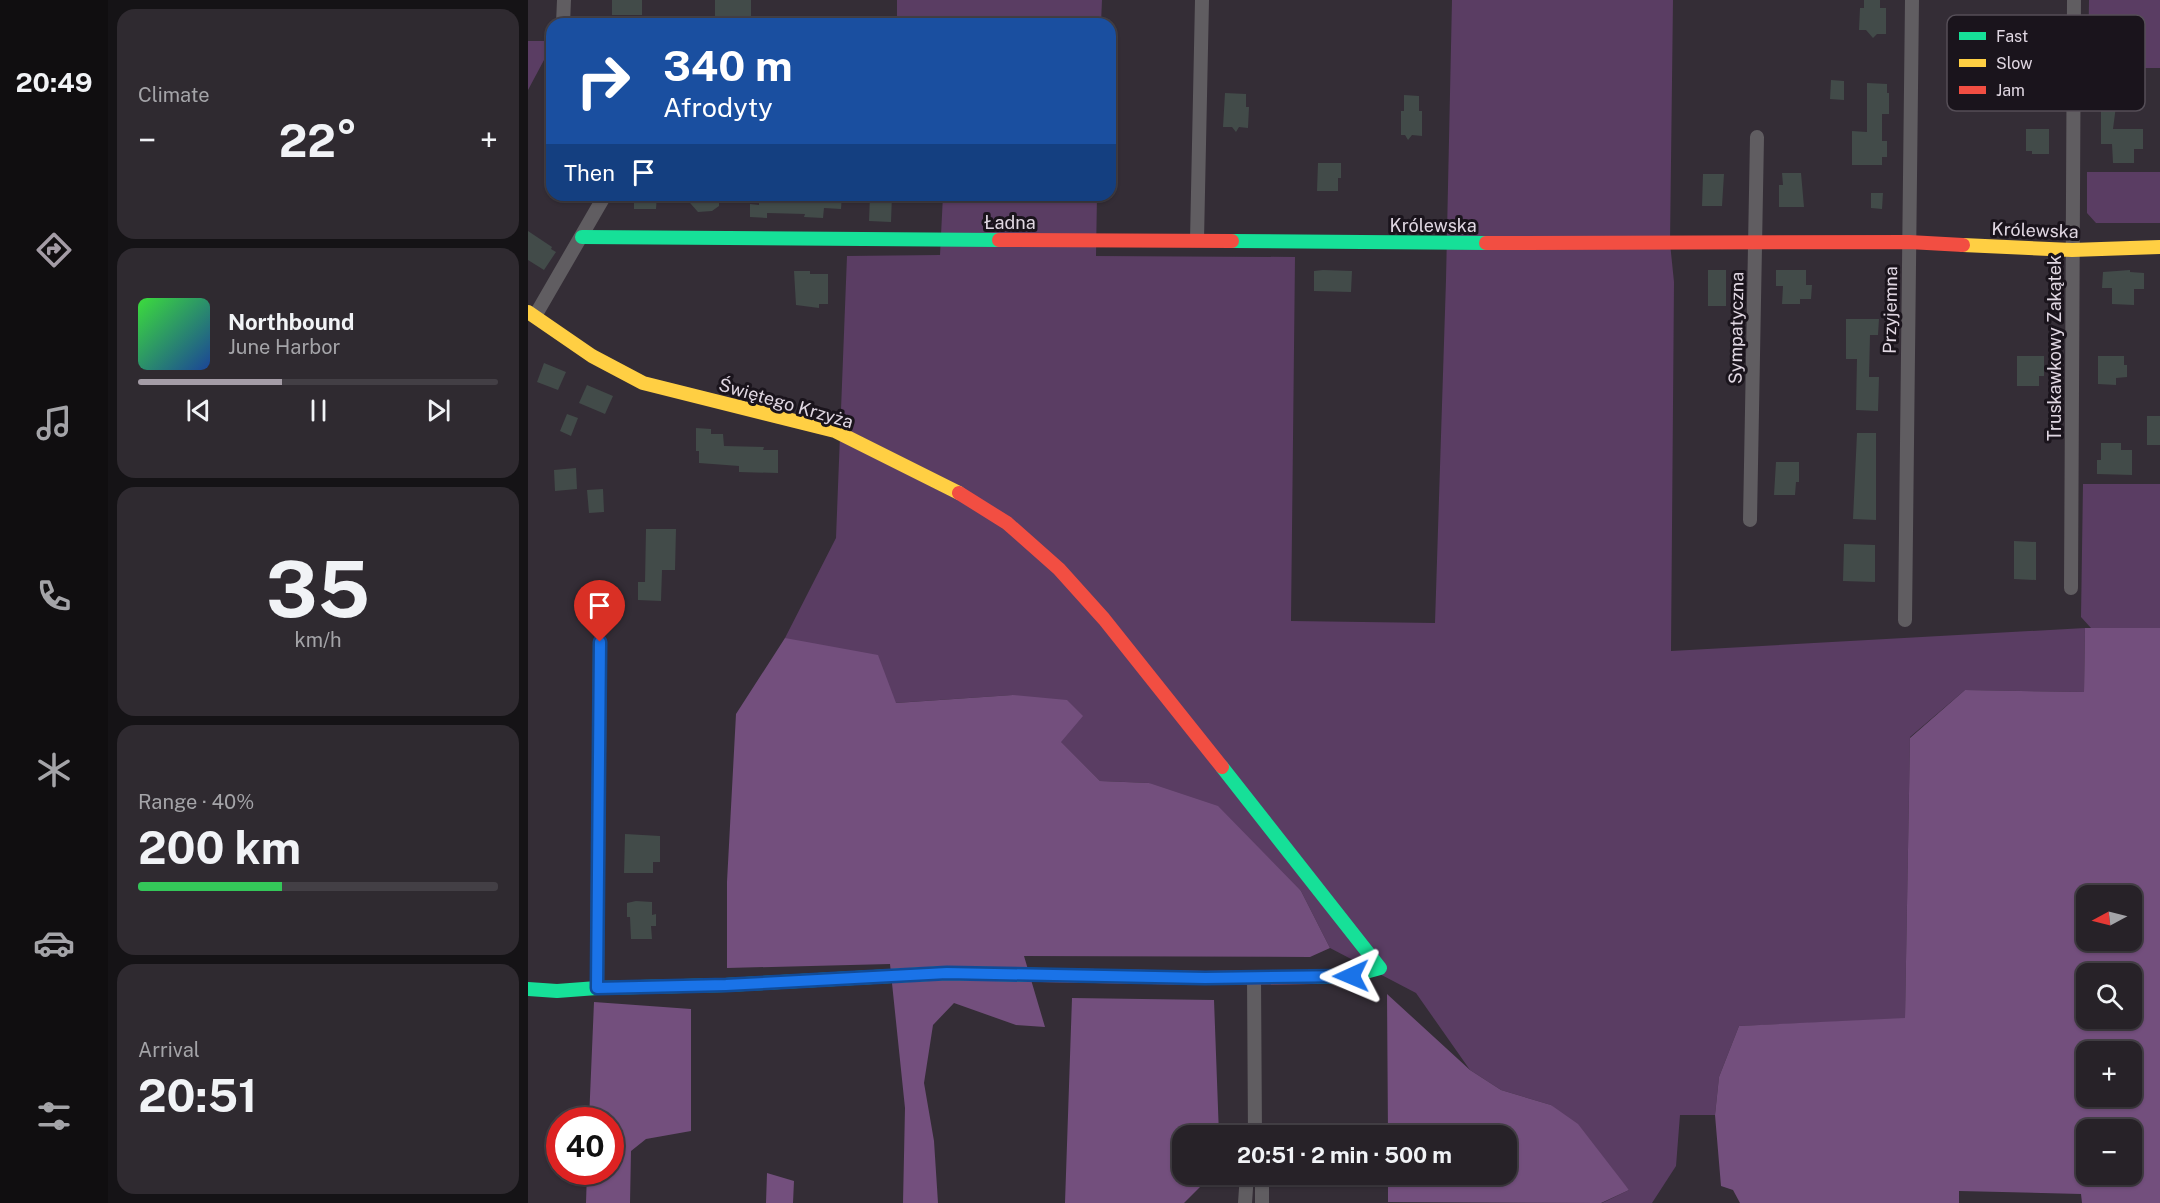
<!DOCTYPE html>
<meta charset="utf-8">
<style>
:root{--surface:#272228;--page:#2f2a30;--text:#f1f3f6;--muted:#a4a4a8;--line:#433f45;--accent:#a49ca6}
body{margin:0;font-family:"Public Sans",sans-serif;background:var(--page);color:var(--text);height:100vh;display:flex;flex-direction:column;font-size:22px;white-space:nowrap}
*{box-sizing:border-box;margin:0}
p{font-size:20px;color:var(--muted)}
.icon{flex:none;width:33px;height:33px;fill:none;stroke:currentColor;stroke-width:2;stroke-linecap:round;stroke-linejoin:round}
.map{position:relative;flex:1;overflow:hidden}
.drawer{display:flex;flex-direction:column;gap:9px;padding:9px;background:#151316;width:420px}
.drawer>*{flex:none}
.top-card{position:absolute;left:18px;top:18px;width:570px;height:183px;border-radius:18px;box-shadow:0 2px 4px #0004,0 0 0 2px var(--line);background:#1a4fa0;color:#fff;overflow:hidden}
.needle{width:39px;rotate:263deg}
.tools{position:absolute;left:1548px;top:885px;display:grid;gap:12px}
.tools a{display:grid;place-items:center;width:66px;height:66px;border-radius:12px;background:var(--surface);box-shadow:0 2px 4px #0004,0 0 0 2px var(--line);font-size:30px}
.speed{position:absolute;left:18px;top:1107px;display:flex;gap:12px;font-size:30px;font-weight:700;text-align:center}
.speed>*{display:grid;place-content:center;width:78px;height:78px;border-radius:50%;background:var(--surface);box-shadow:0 2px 4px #0004,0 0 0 2px var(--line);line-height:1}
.speed .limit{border:9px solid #d22;background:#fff;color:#111}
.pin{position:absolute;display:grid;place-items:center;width:51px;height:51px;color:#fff;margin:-62px -26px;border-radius:50% 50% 50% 0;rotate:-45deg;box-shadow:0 0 6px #0007}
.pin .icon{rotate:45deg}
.me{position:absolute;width:66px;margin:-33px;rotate:269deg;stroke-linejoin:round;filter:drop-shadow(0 0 4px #0008)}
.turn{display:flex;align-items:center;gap:21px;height:126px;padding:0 18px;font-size:27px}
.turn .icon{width:78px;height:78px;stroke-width:2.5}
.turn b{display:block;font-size:42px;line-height:51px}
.then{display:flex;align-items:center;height:57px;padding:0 18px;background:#0003;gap:12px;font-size:22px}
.big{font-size:45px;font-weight:700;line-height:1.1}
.drawer .tile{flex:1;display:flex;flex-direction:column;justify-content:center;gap:9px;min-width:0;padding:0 21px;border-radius:18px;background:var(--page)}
.drawer .dial{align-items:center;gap:0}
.dial b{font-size:78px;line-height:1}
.song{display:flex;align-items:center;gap:18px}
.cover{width:72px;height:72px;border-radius:9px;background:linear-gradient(135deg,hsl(120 70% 55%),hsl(220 70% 35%))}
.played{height:6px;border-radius:3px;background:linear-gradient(90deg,var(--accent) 40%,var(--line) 40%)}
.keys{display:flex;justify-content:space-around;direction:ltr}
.heat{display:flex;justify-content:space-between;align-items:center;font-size:33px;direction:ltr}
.charge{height:9px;border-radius:4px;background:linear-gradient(90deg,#34c759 40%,var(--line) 0)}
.trip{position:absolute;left:644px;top:1125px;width:345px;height:60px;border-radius:18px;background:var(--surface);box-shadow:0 2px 4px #0004,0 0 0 2px var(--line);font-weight:700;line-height:60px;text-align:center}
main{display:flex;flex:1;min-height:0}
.menu{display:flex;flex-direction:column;width:108px;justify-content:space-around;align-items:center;background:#100e10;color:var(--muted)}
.menu .icon{width:42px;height:42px}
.menu .on{color:var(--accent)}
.menu b{font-size:27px;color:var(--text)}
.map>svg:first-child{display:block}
.green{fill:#5a3d63}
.forest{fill:#734f7d;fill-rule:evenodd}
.building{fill:#424b49}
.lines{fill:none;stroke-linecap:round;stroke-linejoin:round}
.street{stroke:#605d61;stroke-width:14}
.fast{stroke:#16e098;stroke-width:14}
.slow{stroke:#ffcf43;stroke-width:14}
.jam{stroke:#f24e42;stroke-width:14}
.route-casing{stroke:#114b97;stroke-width:15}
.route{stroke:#1a73e8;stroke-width:10}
.labels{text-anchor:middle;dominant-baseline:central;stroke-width:6;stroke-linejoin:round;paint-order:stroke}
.street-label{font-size:18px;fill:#e0d7e2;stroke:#1a141c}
.key{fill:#1a141c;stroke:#554e57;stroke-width:1.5}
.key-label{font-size:16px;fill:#e0d7e2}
</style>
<main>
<nav class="menu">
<b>20:49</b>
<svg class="icon on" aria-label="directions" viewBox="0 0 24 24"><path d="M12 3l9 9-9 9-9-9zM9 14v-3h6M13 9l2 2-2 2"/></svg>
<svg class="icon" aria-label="music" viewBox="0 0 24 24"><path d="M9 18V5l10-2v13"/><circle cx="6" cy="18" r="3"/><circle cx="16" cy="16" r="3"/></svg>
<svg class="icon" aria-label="phone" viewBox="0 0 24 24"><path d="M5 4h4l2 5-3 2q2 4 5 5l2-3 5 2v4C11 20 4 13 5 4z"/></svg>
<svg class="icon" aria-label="climate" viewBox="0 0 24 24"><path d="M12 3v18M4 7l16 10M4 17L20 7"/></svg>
<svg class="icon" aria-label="car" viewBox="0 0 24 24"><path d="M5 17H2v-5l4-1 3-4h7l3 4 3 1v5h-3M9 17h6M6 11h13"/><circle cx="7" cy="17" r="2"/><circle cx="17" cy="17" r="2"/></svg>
<svg class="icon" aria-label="filters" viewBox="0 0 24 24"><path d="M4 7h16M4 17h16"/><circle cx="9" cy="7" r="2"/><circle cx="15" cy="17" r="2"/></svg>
</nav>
<section class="drawer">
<div class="tile"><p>Climate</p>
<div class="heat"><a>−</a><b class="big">22°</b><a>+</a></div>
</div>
<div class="tile">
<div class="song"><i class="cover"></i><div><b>Northbound</b><p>June Harbor</p></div></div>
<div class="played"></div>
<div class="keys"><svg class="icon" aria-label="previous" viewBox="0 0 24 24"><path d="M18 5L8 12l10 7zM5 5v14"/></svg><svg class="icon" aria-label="pause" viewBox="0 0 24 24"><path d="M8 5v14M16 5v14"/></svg><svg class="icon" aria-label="next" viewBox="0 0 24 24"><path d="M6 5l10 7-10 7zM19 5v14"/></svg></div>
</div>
<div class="tile dial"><b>35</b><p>km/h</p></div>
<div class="tile"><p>Range · 40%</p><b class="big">200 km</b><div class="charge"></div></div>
<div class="tile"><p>Arrival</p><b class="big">20:51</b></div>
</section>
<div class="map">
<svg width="1632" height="1203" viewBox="0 0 1632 1203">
<rect width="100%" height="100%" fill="#342d36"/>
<path class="green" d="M369,0H574L573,24H369Z
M924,0H1145L1142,243L1146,282L1143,651L1557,628L1556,692L1437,690L1382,737L1377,1019L1211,1026L1191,1077L1187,1115H1152L1148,1166L1124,1203H1074L1101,1190L1023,1105L973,1090L942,1070L888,993L802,948L773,891L621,783L572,781L485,695L367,703L257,638L308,538L319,256L412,255L415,195H569L568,256L767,257L763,621L907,623L918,280Z
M1561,0H1632V68H1560Z
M0,41H24V45L0,90Z
M1559,172H1632V223H1568L1559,213Z
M1555,484H1632V628H1563L1553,617Z"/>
<path class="forest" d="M1557,628H1632V1203H1554L1553,1194L1431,1191V1203H1212L1205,1190L1193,1186L1187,1115L1191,1077L1211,1026L1377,1018L1382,738L1437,690L1556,692ZM1558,896H1604V940H1558ZM1558,974H1604V1018H1558ZM1558,1052H1604V1096H1558ZM1558,1130H1604V1174H1558Z
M257,638L350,655L368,703L485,695L539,700L555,716L533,742L572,781L621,783L690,806L773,891L802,948L782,957L496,956L517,1027L488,1025L426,1003L405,1025L396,1083L406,1141L410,1203H375L377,1108L362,964L199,968V882L208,714Z
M859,994L942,1070L973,1090L1023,1105L1050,1124L1101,1190L1073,1203L860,1202V1175L978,1174V1136L860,1135Z
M544,998L686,1000L691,1135L654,1136V1174L684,1175L656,1203H537Z
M66,1002L163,1009V1131L118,1139L103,1151L102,1203H58L59,1172H82V1120H61Z
M239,1173L266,1181L265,1203H238Z"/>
<path class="building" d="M84,0H114V15H84Z
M187,0H223V21H187Z
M1336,0H1352V8H1358V34H1349L1345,38L1338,30H1331L1332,8H1336Z
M1303,80L1316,81V100L1302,99Z
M1573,81H1593L1592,106H1588L1585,129H1615V149H1606V163H1585L1584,144H1573Z
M1339,83L1359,84V93H1361V114H1354V141H1359V157H1354V165H1324V131L1339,132Z
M697,93L718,94V107H721L720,128L711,127L708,132L704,127H695Z
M876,95L891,96V111H894V136L884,135L880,140L877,135H873V111H876Z
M1498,129H1521V154H1504V151H1498Z
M790,163H813V178H810V191H789Z
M1254,173H1273L1276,207H1251V185H1255Z
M1175,174H1196L1194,206H1174Z
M1343,193H1355L1354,209L1343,208Z
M106,195H129L128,209H106Z
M155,195H191V206L184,211L170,212Z
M231,195H314L313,209L296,208L295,218L276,217L277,214L239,213V218L222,217V204L231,205Z
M342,195H364L363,222L341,221Z
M0,231L24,247L23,249L28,252L16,270L0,260Z
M795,270L824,271L823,292L786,291V271Z
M1180,270H1198V306H1180Z
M1248,270H1278V285H1284L1283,299H1272V304H1254L1255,286H1248Z
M1602,270V272L1616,273V289H1606V305L1584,304V288H1574L1575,272Z
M266,271H282V274H300V304H291V308L268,305Z
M1318,319H1351L1350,335H1342L1341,377H1351L1350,411L1328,410L1329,359H1318Z
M1489,356H1516V376H1511V386H1489Z
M1570,356H1596V365H1599V377L1588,378V385L1570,384Z
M16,363L38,372L30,390L9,382Z
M59,385L85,396L77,414L51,403Z
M39,414L50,418L43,436L32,431Z
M1619,416H1632V445H1619Z
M168,428L183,429V434H195L196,446L236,447L235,450H250V473L211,472V466L171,463V451H168Z
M1329,433H1348V520L1325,519Z
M1573,443H1593V450H1604V475L1569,474V460H1573Z
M1248,462H1271V482H1268L1267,495H1246Z
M48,468L49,489L27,491L26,470Z
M75,489L76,512L61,513L59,490Z
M118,529H148L147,570H134L133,601L110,600V582H117Z
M1486,541L1508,542V580L1486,579Z
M1316,544L1347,545V582L1315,581Z
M97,834L132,836V862H125V873H96Z
M108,901L124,902V915L128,914V926H123L124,939H103L102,917H99V903Z"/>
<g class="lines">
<path class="street" d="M35,24L36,0
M669,240L674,0
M7,316L77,195
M1222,520L1229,137
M1543,588L1546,0
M1377,620L1384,0
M726,977L727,1136
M69,988L72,642
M734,1174V1203
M717,1203L719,1174"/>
<path class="fast" d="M54,237L471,240
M704,241L958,243
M694,767L852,968L823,976L784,977
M0,989L29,991L69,988L198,985L419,973L513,975"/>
<path class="slow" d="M1435,245L1544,250L1632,247
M0,312L64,356L115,383L307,431L431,493"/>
<path class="jam" d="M471,240L704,241
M958,243L1381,242L1435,245
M431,493L479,523L531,569L576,619L694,767
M513,975L677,978L784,977"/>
</g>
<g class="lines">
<g class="route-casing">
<path id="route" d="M72,642L69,988L198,985L419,973L677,978L823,976"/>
</g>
<use href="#route" class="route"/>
</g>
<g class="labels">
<g class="street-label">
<text x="482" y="222">Ładna</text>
<text x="905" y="225">Królewska</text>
<text transform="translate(1507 230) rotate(2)">Królewska</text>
<text transform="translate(1362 310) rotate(-89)">Przyjemna</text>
<text transform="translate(1208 328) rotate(-89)">Sympatyczna</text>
<text transform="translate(1526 348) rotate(-90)">Truskawkowy Zakątek</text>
<text transform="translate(258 403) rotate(16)">Świętego Krzyża</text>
</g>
</g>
<rect x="1419" y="15" width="198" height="96" rx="9" class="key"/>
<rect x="1431" y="32" width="27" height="8" fill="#16e098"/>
<rect x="1431" y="59" width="27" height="8" fill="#ffcf43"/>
<rect x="1431" y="86" width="27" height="8" fill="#f24e42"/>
<g class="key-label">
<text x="1468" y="42">Fast</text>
<text x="1468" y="69">Slow</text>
<text x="1468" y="96">Jam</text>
</g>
</svg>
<div class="tools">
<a><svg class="needle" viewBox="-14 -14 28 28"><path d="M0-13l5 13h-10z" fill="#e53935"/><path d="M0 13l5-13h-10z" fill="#a4a4a8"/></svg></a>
<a><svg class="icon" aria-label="search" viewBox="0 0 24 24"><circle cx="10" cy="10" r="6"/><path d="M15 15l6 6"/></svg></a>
<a>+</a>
<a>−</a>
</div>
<div class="speed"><div class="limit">40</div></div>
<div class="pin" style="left:72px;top:642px;background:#d93025"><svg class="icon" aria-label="arrive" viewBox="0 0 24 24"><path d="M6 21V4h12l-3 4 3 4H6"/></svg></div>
<svg class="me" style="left:823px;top:976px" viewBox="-20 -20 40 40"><path d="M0-17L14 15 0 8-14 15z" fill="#1a73e8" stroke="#fff" stroke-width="4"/></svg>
<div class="trip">20:51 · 2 min · 500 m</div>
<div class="top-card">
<div class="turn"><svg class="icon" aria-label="right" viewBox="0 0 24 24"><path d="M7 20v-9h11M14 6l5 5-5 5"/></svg><div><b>340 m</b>Afrodyty</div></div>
<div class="then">Then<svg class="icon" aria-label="arrive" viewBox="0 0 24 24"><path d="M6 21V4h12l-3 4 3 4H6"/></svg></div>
</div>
</div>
</main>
